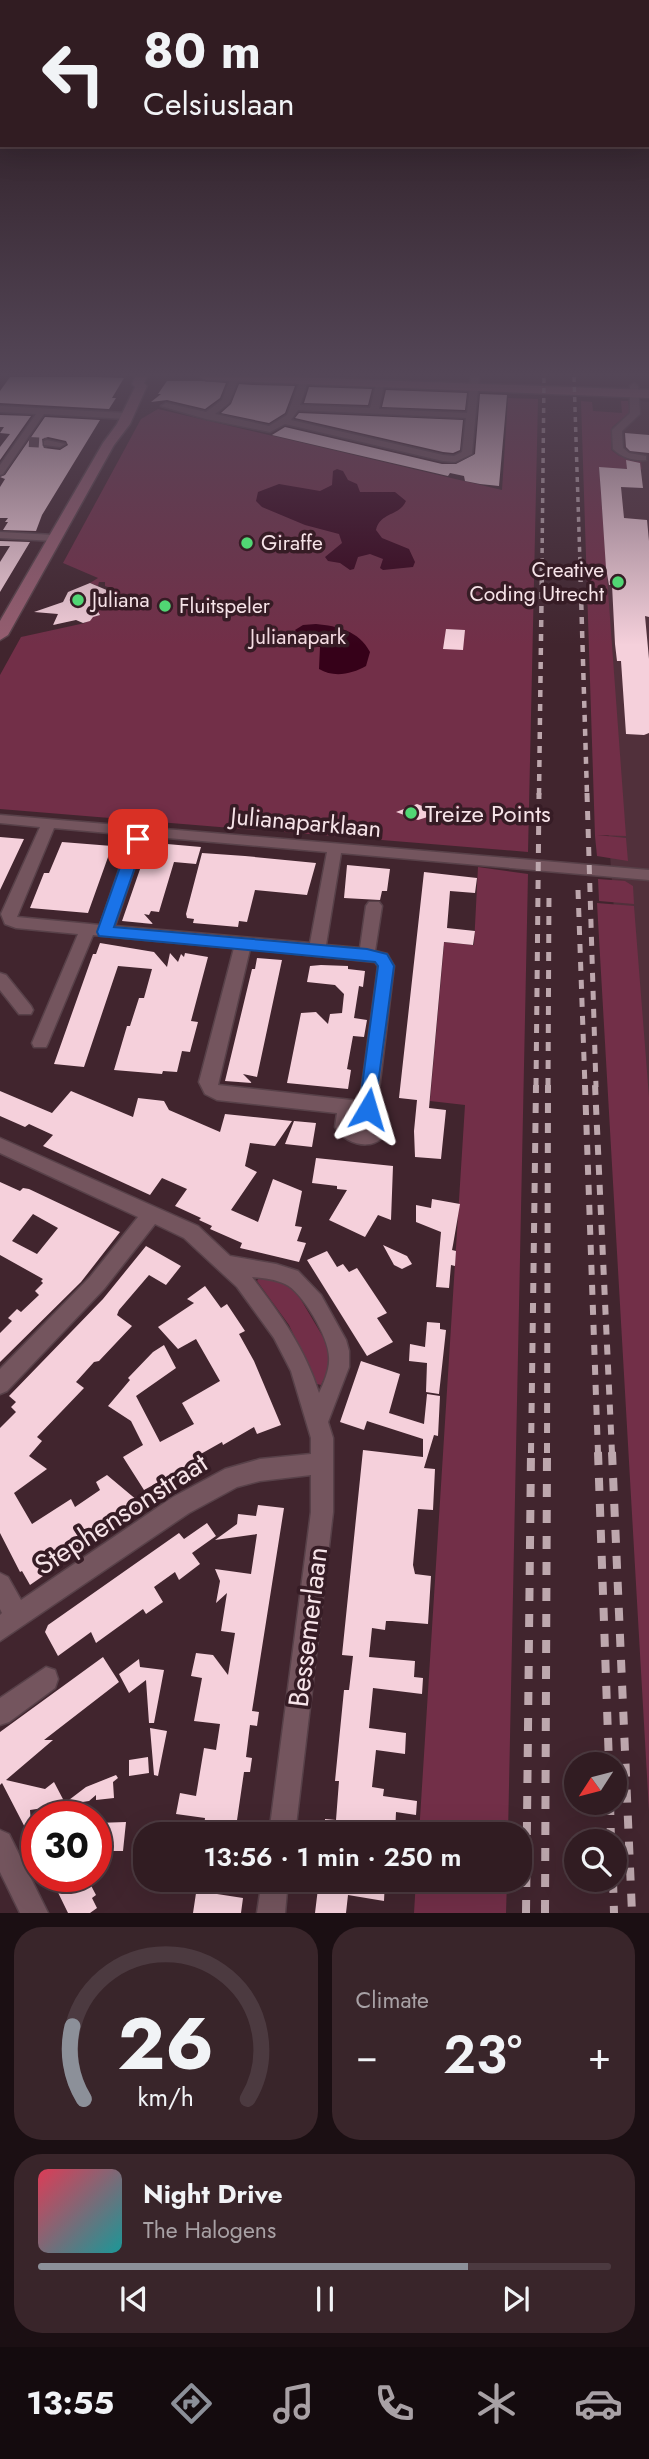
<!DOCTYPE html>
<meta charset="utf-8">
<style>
:root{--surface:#311c22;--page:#39252a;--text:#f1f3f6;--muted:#a8a1a5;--line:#4c3a40;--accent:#8c9099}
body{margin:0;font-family:Jost,sans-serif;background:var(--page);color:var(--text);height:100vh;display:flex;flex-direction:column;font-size:26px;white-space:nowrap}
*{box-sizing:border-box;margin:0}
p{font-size:23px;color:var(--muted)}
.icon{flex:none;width:38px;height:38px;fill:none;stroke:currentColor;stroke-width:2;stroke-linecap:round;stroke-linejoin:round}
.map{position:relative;height:1913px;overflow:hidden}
.sheet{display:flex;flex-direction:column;gap:14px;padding:14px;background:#1b0f13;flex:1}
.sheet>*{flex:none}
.hud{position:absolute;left:0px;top:0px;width:649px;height:147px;box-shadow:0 7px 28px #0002,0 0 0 2px var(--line);background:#311c22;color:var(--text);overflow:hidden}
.needle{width:46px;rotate:234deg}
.fabs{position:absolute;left:564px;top:1752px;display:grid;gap:14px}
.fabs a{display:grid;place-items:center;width:63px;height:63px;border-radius:50%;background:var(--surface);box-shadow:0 7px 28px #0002,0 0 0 2px var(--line);font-size:35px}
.speed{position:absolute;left:21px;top:1801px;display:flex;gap:14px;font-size:35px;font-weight:700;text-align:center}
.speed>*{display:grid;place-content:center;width:91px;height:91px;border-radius:50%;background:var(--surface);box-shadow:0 7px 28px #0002,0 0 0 2px var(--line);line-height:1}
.speed .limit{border:10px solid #d22;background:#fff;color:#111}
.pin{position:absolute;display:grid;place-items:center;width:60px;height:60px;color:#fff;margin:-30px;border-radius:14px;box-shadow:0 4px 10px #0006}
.me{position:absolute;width:77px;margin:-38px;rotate:7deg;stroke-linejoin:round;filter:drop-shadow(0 0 5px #0008)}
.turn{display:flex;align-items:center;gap:24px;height:147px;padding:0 28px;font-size:32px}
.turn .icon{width:91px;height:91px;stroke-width:2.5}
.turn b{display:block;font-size:49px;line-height:60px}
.big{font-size:52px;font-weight:600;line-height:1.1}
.sheet .card{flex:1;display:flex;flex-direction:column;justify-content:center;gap:10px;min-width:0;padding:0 24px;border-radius:28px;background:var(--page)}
.sheet .dial{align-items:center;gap:0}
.dial svg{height:182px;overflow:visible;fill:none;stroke:var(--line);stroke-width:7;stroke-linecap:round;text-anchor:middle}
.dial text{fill:var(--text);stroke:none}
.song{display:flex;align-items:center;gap:21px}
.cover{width:84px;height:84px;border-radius:10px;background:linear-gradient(135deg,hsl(350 70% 55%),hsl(180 70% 35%))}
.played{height:7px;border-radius:4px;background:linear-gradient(90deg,var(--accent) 75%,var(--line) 75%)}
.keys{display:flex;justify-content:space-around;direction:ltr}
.heat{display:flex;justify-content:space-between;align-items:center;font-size:38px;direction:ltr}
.sheet .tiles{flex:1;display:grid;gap:14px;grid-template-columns:1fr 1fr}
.card:last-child{grid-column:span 2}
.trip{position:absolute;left:133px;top:1822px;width:399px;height:70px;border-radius:28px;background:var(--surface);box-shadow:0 7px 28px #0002,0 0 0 2px var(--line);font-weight:600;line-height:70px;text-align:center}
.dock{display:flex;height:112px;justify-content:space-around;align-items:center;background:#140b0e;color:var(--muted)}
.dock .icon{width:49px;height:49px}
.dock .on{color:var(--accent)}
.dock b{font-size:32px;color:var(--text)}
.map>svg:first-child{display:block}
.built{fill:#51303b}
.green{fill:#722f48}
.water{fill:#360119}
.building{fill:#f5d0db;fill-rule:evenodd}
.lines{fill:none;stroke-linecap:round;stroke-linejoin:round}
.minor-tunnel{stroke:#5c424a;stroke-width:10;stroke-dasharray:10 5;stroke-linecap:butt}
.minor-casing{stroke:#584149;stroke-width:3}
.secondary-casing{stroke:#584149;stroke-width:3}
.minor{fill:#74555e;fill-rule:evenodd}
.secondary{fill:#965e70;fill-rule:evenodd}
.rail-far4{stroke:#bda7ad;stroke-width:3.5;stroke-dasharray:5 5;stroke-linecap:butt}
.rail-far3{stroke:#bda7ad;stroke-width:4.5;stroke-dasharray:7 7;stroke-linecap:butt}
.rail-far2{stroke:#bda7ad;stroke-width:5;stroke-dasharray:9 9;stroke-linecap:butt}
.rail-far1{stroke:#bda7ad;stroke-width:6;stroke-dasharray:10 10;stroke-linecap:butt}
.rail{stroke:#bda7ad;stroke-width:8;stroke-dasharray:13 13;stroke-linecap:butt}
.route{fill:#1a73e8;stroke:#114b97;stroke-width:2}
.poi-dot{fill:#51d674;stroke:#361c25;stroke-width:2.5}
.labels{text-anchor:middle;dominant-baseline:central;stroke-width:7;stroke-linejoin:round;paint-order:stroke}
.far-poi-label{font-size:21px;fill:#f6e3e8;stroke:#361c25;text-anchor:start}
.far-park-label{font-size:21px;fill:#f4dce2;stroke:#361c25}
.poi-label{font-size:24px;fill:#f6e3e8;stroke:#361c25;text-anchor:start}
.street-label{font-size:24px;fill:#f6e3e8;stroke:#361c25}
.near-street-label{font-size:28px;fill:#f6e3e8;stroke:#361c25}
</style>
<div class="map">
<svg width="649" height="1913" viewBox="0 0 649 1913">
<rect width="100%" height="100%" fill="#41252e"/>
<path class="built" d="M640,401L649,402V1407L600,712L587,414L625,413Z"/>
<path class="green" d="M508,398L538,399L528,852L284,832V828L257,826L256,830L0,809V675L21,637L85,623L90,617L100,615L93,604L111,588L105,586V582H99L98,586L90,583L98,578L63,563L141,419L158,409L502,490Z
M581,401L592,402L593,411L622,413L621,401H628L630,412L612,427L611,450L619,456L641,461L642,469L599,468L626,836L597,835L626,838L628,861L597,856L595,836Z
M478,867L528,874L508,1834H419L465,1105L430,1101L444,946L418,943V940L474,945Z
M598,879L625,881L633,886L634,904L599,901Z
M597,903L634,906L649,1097V1811Z
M259,1278L288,1283L294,1288L332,1352L334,1358L321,1385L317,1384L289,1325L257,1281Z
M416,1880H507L506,1913H414Z"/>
<path class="water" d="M337,469L343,471L348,480L357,484L360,492H395L406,501C400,516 380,512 376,530L382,538L409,549L415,562L413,567L383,570L380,568L383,559L370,554L358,557L354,569L350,570L340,563L328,561L325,557L342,543L339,534L305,525L262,507L256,501L258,492L279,484L320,491L332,485L333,471Z
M316,624C338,626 359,631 370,652L366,666C352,674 334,678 319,669L320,647L307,646L295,630L303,625Z"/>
<path class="building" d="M10,377H97L124,378L112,398H116L109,409L0,403V391Z
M167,381H202L226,383L220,398L205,409L167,400L151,402L161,394H158Z
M239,384L252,385L295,386L285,413L269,423L221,413L231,404Z
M309,387L372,389L368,405L304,403Z
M386,390L467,393L465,410L382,407Z
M480,394L507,395L499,486L480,484L465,481L464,476L450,473L448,476L272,435L285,427L442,464H456L475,454Z
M299,413L463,420L460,450L453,453L443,452L295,418Z
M0,415L31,416L0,460V447L10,434L0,433L4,427H0Z
M45,417L100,420L42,515L36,531L3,530L8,522H5L8,518H0V487L5,479L0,477L5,475ZM48,437L66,441L68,445L60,450L44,448L42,439Z
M625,433L649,435V453L630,451L626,447Z
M626,460L640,463L643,488L621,487L624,518L647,520L649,541V617L645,616L649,659V733L644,735L626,734L621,661H617L615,644L612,585H609L606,568L601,493L599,467L627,469Z
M0,541L30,542L0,592V562L10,546H0Z
M90,583L109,591L92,600L100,615L93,617L90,621L83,623L76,620L53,625L58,614L34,612L63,602L68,592Z
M446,629L465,630L463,650L443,649Z
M417,804L440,813L418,820L396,812Z
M0,837L24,839L0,890Z
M62,842L112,846L88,913L30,908L44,873H49Z
M167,844L201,847L196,864L174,862L159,912L151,911L149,915L144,914L153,924L122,921L147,849L165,850Z
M202,853L245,856L316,863L307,895L255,890L247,922L239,921L238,927L193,923L194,919L187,918L186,914Z
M347,865L390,869L387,891H382L380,900L344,898Z
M424,872L477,878L475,893L450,891L447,928L475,931L473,945L444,942L429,1108L446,1110L441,1159L415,1157L414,1131L417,1100L399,1098Z
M100,943L154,952L167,967L170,953L178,962L181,954L184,957L185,953L208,957L191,1021L198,1022L190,1052L182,1051L177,1072L163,1071L162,1074L114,1070L127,1026H130L139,998H144L152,969L118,966L84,1067L54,1064L93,954H96Z
M257,958L282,960L257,1077L243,1074L252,1083L225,1081L252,969H255Z
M321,965L348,966V969L365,971L363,987L359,986L354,1018L367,1020L364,1037L353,1036L347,1069L351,1070L348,1089L287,1083L301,1013L316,1012L328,1024L330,1014L342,1013L344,994L335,985L307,982L310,966Z
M0,1091L52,1113L71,1091L133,1117L138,1098L164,1101L169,1110L220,1132L225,1114L292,1121L275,1146L250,1143L245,1166L257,1172L231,1210L258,1222L273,1179L302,1191L295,1226L302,1227L297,1241L306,1243L299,1262L240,1248L242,1243L210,1229L212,1226L199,1220L201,1218L175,1206L187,1189L162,1178L150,1195L43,1146L53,1135L29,1124L25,1127L0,1116Z
M294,1121L316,1123L312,1147L285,1144Z
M316,1158L393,1166L391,1220L378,1215L365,1237L329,1220L347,1190L337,1189V1186L312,1183Z
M0,1182L20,1191L23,1188L29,1189L120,1232L81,1282L0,1362V1333L12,1321L8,1318L17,1309L21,1312L39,1295L35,1291L43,1283L41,1281L43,1279L0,1255ZM33,1214L58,1228L37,1254L12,1241Z
M432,1199L460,1204L453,1245L452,1250L456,1251L455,1266L451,1265L449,1288L436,1287L441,1232L416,1222V1205L431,1208Z
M383,1245L407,1256L412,1264L402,1269L394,1265Z
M146,1246L181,1266L166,1285L149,1275L119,1310L117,1315L132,1326L99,1361L94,1362L76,1382L84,1388L37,1437L42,1441L29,1456L47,1469L14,1493L32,1524L71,1499L75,1507L100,1490L96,1482L107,1475L144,1506L30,1585L22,1571L20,1572L0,1533V1428L16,1412L11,1407L16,1402L9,1396L103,1299Z
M327,1251L337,1267L343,1264L349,1272L357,1268L387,1313L377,1318L393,1342L367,1356L307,1260Z
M205,1286L221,1308L227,1304L245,1331L239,1334L254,1361L281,1425L257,1434L254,1427L223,1445L222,1442L199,1455L201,1459L144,1490L123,1457L143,1445L131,1421L108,1406L130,1380L128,1378L153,1352L164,1345L176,1368L136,1396L160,1442L194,1424L182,1403L220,1381L196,1339L178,1349L158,1327L194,1303L187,1299Z
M427,1322L440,1323V1329L446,1330L439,1394L426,1392L427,1363L409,1361L410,1344L425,1347Z
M361,1361L400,1374L389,1413L424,1424L427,1394L440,1396L438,1436L434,1435L424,1468L435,1469L433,1510L418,1509L413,1565L415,1574L431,1576L428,1624L392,1621H386L385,1630L372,1628L369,1657L415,1661L414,1677L423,1678L422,1694L373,1688L369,1728L406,1733L405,1754L376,1750L372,1787L384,1789L383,1796L417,1801L416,1815L396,1812L395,1834L354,1829L353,1834H324L325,1819L336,1820L339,1781H335L344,1690H349L353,1656L342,1655L363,1450L423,1457V1439L367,1421L364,1430L340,1422Z
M258,1505L284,1508L252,1711L259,1712L257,1726L250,1725L246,1757L252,1758L250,1772H244L235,1834H203L205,1818L176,1814L180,1793L196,1796L204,1748L216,1750L220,1724L194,1721L202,1678L191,1676L196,1653L213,1655L228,1675L235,1633L221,1631L227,1593L216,1603L220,1581L215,1569L251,1574L257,1534L215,1540L237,1524L238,1514L256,1516Z
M207,1523L216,1536L192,1553L200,1564L179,1580L175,1572L154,1587L163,1602L146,1614L143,1609L96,1643L91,1632L58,1656L45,1632L48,1625L179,1533L184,1539Z
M103,1657L119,1682L44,1740H53L6,1780L45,1789L54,1782L65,1803L86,1787L116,1775L118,1778L113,1782L114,1798L96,1800V1795L89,1801L30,1810L32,1841L2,1783L0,1785V1732Z
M139,1659L140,1667L164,1670L154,1723H149L146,1680L129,1693L119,1674Z
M150,1728L167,1731L158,1776L154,1775Z
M148,1757L149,1773L129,1776V1760Z
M126,1822L123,1851H110L96,1863V1823Z
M50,1876H86L96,1895L92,1898L97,1908L90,1913H68Z
M198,1880H219L217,1894L243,1898L241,1913H193Z
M319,1880H385L384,1901L348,1895L346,1913H315Z"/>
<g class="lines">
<path class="minor-tunnel" d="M29,442L47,443"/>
<g class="minor-casing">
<path id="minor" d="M231,377L239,378L229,403L215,414L269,426L287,415L300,381L304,378L308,381L300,405L370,408L376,385L380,382L384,385L379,409L467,413L471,377H479L472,454L455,462L443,461L285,424L270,432L206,419L161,406L166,403L206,412L222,400ZM298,410L466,418L462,452L454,456L443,455L291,420Z
M634,383L638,386L640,414L622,431L623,448L629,453L646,456V460C634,461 622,458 613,449L612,430L630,413V386Z
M0,406L125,413L130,416L125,419L44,414L3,474L0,475V465L36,414L0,412Z
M47,440L65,444L60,447L44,445V441Z
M0,532L54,535L59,538L54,541L0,538Z
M0,815L649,870V880L341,853L326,945L360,948L366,906L369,902H379L382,906L375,951L387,954L394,966L377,1106C386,1110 389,1112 388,1122C387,1153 347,1149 335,1127L337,1113L217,1100L205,1094L199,1082L234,948L93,935L48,1043L46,1047H34L32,1043L78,934L16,928L5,924L1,914L40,827L0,823ZM54,828L131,835L100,925L17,917ZM145,836L327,852L310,943L115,926ZM250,949L375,962L378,966L360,1101L218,1085ZM355,1115L371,1119L370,1129L355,1128Z
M0,973L6,975L31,1006L33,1010L31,1014H19L0,990Z
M0,1138L198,1226L230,1256L276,1264L298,1271L321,1295L346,1340L349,1351V1367L328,1422L333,1438V1512L295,1834H269L311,1512V1475L260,1481L237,1487L189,1513L0,1641V1615L2,1613L0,1609V1573L8,1577L21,1600L173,1497L225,1469L260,1459L311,1454V1438L291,1371L274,1338L237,1287L184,1238L155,1224L104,1289L7,1391L0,1394V1369L90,1277L138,1217L0,1153ZM252,1277C263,1278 275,1279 285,1284C302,1291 329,1338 329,1357C330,1369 324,1382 319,1393C305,1348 280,1314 252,1277Z
M46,1667L55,1670L58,1679L55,1688L9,1722L0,1725V1698Z
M0,1830L9,1834L48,1913H20L0,1872Z
M262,1880H288L285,1913H257Z"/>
</g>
<g class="secondary-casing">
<path id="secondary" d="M135,377H147L144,383L147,386L130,424L114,445L8,635L0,640V621L103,443L117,424L135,387L132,384Z
M200,377H294L649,390V398L206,380Z"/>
</g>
<use href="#minor" class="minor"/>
<use href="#secondary" class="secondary"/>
<path class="rail-far4" d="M574,377L580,563
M542,563L544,377"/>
<path class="rail-far3" d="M580,561L587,795
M539,795L542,561"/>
<path class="rail-far2" d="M587,793L596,1087
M578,890L585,1087
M536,1087L539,793
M548,1087L549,891"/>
<path class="rail-far1" d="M585,1085L598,1453
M595,1085L612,1453
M531,1453L536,1085
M547,1453L548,1085"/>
<path class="rail" d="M598,1452L609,1764
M612,1452L632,1913
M610,1802L611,1841
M613,1880L614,1913
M526,1913L531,1452
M545,1913L547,1452"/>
</g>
<linearGradient id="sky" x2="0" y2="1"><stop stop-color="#241419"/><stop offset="0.58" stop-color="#544657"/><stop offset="1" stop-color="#544657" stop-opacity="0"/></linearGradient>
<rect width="649" height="645" fill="url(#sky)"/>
<path class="route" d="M138,835L145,839L114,927L367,949L387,954L394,966L374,1114H362L359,1109L378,966L375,962L99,936L97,932L130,839Z"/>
<g class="poi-dot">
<circle cx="247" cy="543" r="7"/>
<circle cx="618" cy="582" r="7"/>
<circle cx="78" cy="600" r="7"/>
<circle cx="165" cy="606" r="7"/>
<circle cx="411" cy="813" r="7"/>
</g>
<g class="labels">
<g class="far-poi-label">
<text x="261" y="543">Giraffe</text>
<text x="604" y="570" text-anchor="end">Creative<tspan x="604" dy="24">Coding Utrecht</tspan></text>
<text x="92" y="600">Juliana</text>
<text x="179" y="606">Fluitspeler</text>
</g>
<g class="far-park-label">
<text x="298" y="637">Julianapark</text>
</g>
<g class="poi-label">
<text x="425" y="813">Treize Points</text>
</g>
<g class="street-label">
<text transform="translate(306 822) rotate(5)">Julianaparklaan</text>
</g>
<g class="near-street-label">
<text transform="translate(121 1514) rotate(-33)">Stephensonstraat</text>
<text transform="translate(308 1627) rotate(-83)">Bessemerlaan</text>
</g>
</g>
</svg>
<div class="fabs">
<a><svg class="needle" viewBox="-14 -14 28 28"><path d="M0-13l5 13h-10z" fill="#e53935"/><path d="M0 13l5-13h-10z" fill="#a8a1a5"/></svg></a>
<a><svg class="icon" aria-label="search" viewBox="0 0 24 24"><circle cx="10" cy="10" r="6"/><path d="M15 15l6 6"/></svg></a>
</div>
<div class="speed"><div class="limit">30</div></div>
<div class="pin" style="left:138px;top:839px;background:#d93025"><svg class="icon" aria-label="arrive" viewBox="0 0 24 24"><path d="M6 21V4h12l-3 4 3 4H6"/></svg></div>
<svg class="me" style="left:368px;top:1109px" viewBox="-20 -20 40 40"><path d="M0-17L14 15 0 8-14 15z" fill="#1a73e8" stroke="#fff" stroke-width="4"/></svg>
<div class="trip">13:56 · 1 min · 250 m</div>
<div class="hud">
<div class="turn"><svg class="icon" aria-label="left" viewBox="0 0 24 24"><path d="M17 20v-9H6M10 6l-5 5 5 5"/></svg><div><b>80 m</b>Celsiuslaan</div></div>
</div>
</div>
<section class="sheet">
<div class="tiles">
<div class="card dial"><svg viewBox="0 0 100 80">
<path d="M14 69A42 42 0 1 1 86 69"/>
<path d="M14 69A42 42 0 0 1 9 37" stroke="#8c9099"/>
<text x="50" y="56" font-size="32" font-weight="700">26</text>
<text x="50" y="72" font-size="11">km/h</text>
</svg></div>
<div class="card"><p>Climate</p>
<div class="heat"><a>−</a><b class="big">23°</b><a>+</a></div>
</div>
<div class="card">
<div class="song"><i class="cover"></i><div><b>Night Drive</b><p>The Halogens</p></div></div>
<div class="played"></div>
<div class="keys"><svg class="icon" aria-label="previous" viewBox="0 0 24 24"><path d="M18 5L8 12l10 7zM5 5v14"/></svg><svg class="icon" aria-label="pause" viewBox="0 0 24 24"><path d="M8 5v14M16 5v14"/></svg><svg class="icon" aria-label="next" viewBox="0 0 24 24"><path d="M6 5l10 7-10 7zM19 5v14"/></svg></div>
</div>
</div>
</section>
<nav class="dock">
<b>13:55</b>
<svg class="icon on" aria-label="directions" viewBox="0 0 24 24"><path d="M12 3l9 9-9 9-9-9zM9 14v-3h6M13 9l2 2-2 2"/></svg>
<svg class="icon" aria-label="music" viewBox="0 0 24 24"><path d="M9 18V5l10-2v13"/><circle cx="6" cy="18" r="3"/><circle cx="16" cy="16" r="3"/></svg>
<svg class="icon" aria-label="phone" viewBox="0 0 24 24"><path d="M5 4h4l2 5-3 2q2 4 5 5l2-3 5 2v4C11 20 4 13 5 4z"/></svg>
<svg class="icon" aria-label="climate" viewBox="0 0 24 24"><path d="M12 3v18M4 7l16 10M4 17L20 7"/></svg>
<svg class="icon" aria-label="car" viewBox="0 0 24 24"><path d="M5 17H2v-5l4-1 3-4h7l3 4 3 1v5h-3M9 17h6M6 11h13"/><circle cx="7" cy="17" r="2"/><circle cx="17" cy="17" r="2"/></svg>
</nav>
